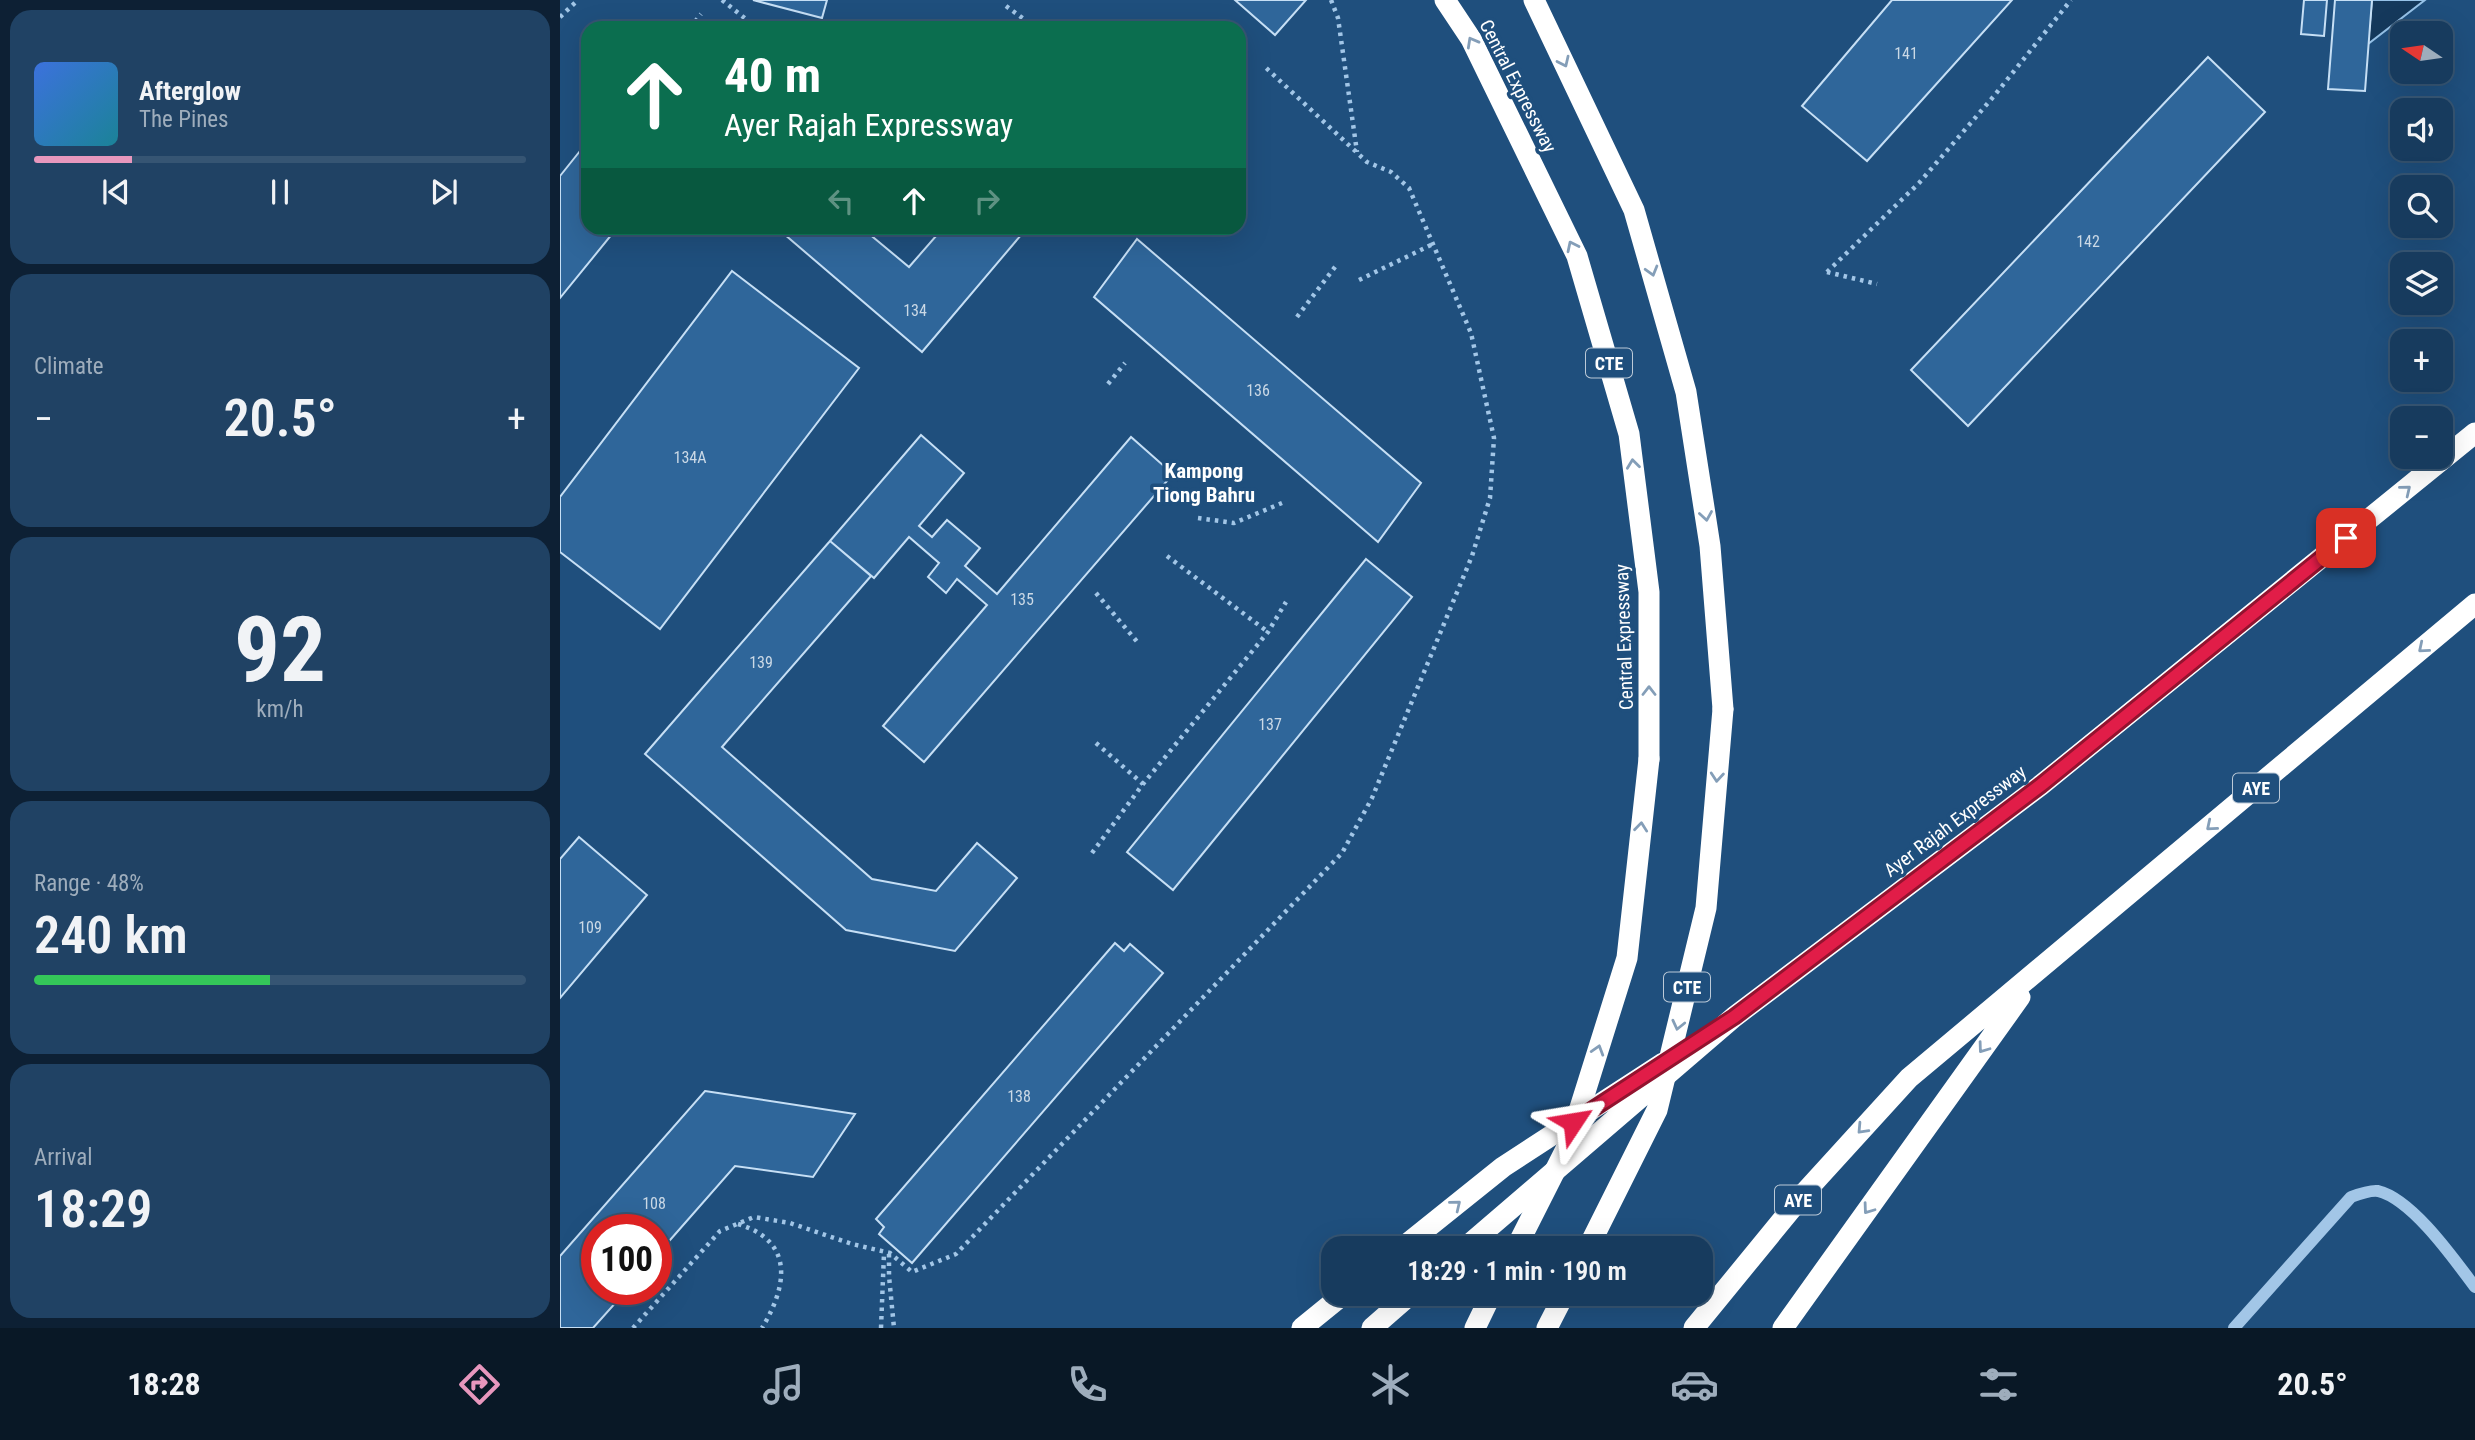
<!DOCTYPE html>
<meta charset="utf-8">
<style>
:root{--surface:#173b5e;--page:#204264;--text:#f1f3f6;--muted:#9eadbc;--line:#365573;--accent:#e797bd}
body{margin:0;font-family:"Roboto Condensed",sans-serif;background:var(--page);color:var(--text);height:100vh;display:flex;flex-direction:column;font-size:26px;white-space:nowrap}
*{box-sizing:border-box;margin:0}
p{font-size:23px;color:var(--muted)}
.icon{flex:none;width:38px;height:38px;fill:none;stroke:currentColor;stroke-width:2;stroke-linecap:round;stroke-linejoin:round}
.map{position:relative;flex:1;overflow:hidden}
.side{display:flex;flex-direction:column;gap:10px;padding:10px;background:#0d2034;width:560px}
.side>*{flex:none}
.hud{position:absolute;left:21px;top:21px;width:665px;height:214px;border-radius:21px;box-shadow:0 7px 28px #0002,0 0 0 2px var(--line);background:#0b6e4f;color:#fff;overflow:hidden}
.needle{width:46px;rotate:283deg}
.controls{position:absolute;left:1830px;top:21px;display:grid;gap:14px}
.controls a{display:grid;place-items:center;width:63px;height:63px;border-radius:14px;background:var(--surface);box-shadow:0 7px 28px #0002,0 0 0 2px var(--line);font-size:35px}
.speed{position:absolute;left:21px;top:1214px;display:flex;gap:14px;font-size:35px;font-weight:700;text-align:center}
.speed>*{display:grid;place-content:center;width:91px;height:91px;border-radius:50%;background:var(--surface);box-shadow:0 7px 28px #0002,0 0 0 2px var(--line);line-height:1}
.speed .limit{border:10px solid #d22;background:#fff;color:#111}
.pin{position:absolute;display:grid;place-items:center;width:60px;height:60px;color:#fff;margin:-30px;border-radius:14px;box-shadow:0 4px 10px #0006}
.me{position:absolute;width:77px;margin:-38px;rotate:57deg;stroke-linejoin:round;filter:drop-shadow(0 0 5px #0008)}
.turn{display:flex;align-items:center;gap:24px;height:147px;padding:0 28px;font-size:32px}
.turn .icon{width:91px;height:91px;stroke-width:2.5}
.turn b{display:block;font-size:49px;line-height:60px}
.lanes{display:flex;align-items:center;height:66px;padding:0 28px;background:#0003;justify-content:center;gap:35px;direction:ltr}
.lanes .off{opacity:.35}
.big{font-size:52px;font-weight:600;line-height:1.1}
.side .card{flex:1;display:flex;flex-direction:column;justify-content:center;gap:10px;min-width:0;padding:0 24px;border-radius:21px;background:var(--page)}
.side .dial{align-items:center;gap:0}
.dial b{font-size:91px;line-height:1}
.song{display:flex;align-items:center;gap:21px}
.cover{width:84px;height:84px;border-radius:10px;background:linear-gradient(135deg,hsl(220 70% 55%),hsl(190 70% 35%))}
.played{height:7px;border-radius:4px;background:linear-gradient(90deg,var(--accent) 20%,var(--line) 20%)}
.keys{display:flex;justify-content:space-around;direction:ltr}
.heat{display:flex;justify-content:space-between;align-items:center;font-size:38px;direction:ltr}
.charge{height:10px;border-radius:5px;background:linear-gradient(90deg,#34c759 48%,var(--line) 0)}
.trip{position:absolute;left:761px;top:1236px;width:392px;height:70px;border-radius:21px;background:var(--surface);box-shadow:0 7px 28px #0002,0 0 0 2px var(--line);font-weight:600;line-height:70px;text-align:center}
.tabs{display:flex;height:112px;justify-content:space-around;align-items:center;background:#091826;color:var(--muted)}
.tabs .icon{width:49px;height:49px}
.tabs .current{color:var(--accent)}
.tabs b{font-size:32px;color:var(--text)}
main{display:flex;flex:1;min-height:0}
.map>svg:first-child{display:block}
.water{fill:#15395c;stroke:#96c2e8;stroke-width:2}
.building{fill:#2f669a;stroke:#c6dff5;stroke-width:2}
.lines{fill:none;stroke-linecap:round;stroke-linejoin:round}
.path{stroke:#a2c6e7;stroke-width:4.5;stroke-dasharray:3.5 5;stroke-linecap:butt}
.minor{stroke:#a2c6e7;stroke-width:12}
.highway{stroke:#fff;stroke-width:21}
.highway-bridge{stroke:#fff;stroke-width:21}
.oneway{stroke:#849eb8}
.route-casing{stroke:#92132f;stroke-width:18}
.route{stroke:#e11d48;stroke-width:12}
.labels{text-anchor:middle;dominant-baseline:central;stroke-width:7;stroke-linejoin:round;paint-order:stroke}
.number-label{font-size:16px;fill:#cbd9e6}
.shield{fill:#1f4f7d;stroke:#bccad8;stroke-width:2}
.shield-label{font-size:18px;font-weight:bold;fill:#fff}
.street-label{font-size:19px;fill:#fff;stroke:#1f4f7d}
.neighbourhood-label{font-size:21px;font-weight:bold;fill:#fff;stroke:#1f4f7d}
</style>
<main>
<section class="side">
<div class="card">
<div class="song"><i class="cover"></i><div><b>Afterglow</b><p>The Pines</p></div></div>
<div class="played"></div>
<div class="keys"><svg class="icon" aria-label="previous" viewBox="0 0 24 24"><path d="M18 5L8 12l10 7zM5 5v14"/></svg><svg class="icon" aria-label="pause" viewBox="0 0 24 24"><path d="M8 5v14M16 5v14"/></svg><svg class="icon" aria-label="next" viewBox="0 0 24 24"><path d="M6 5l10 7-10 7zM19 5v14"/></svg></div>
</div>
<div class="card"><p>Climate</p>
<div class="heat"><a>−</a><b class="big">20.5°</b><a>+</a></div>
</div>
<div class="card dial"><b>92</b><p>km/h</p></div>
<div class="card"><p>Range · 48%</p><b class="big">240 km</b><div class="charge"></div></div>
<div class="card"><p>Arrival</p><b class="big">18:29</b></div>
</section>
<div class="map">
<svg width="1915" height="1328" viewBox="0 0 1915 1328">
<rect width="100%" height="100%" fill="#1f4f7d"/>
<path class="water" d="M1812,0H1865L1808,44Z"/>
<path class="building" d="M193,0H267L262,18Z
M675,0H746L715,35Z
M1332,0H1452L1307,161L1242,106Z
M1744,0H1767L1764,36L1741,34Z
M1775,0H1812L1805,91L1768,89Z
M1648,57L1705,112L1408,426L1351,370Z
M28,141V228H57L0,298V176Z
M217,228H302L349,267L383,228H467L362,352Z
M577,239L861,483L818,542L534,297Z
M172,271L299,368L100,629L0,552V497Z
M361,435L404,473L359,526L372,537L387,520L420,548L405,566L437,594L571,437L613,474L364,762L323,726L427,605L397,579L386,593L368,577L379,563L349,537L314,578L270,541Z
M270,541L311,576L162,747L312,879L376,891L417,843L457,878L395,951L286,930L85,754Z
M806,559L852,597L613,890L567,852Z
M19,837L87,895L0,998V859Z
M555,943L564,951L570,944L603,973L352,1263L319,1234L324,1227L316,1219Z
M145,1091L295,1114L253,1177L175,1166L96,1256V1230H37V1290H67L33,1328H0V1256Z"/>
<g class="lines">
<path class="path" d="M162,0L197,28
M771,0L778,18L797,152
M446,6L476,28
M0,17L18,0
M130,28L141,14
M1267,272L1359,183L1434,96L1511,0
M1267,272L1317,284
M799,280L873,244
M737,317L778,263
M548,384L565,363
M638,518L674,523L722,503
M607,556L708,632
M536,593L579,644
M536,743L583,784
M532,853L583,784L708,632L726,602
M178,1224C234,1241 228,1285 202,1328
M329,1254V1276L334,1328
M73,1328L160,1231L194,1217L230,1223L292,1244L330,1253L352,1272L396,1254L782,853L812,798L912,556L930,498L934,438L911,333L849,188L831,172L807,162L704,66
M321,1328L324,1253"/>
<path class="minor" d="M1674,1328L1791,1197C1799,1194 1810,1190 1818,1191C1852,1199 1894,1259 1915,1287"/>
<path class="highway" d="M885,0L911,39L1017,256L1069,434L1089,592V759
M974,0L1074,210L1126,392L1150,546L1163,709
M842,1248L943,1167L1103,1063
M905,1248L1174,1017L1481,785L1915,433
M742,1328L785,1293
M812,1328L852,1293
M915,1328L932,1293
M987,1328L1005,1293
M1134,1328L1246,1191L1349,1078L1915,604
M1223,1328L1460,997"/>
<path class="highway-bridge" d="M956,1248L1009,1143L1067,958L1089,759
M1028,1248L1097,1110L1146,908L1163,709"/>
</g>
<defs><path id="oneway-chevron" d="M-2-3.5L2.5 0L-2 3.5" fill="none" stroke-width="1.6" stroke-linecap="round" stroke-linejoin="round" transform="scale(1.75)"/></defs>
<g class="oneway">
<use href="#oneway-chevron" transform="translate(912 42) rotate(-119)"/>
<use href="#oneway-chevron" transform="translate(1004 62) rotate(65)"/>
<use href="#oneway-chevron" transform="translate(1012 246) rotate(-116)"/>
<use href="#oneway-chevron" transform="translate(1092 271) rotate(74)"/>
<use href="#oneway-chevron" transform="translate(1073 464) rotate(-97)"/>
<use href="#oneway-chevron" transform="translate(1846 490) rotate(-39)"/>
<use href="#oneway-chevron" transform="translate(1146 516) rotate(81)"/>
<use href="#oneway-chevron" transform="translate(1863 648) rotate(140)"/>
<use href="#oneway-chevron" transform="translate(1089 691) rotate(-90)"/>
<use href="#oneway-chevron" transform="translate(1157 777) rotate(95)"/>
<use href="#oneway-chevron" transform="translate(1651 826) rotate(140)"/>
<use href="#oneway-chevron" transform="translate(1081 827) rotate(-84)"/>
<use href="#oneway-chevron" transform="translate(1118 1025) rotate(103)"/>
<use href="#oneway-chevron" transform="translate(1423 1048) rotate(126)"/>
<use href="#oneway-chevron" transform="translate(1038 1050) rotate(-73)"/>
<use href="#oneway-chevron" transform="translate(1302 1129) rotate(133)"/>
<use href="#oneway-chevron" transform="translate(896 1205) rotate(-39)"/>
<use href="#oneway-chevron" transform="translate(1308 1209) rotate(126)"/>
</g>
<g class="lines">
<g class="route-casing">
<path id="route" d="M1013,1122L1174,1017L1481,785L1786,538"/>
</g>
<use href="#route" class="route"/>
</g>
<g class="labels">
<g class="number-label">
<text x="1346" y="53">141</text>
<text x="1528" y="241">142</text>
<text x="355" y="310">134</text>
<text x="698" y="390">136</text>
<text x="130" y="457">134A</text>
<text x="462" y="599">135</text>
<text x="201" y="662">139</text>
<text x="710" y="724">137</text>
<text x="30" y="927">109</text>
<text x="459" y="1096">138</text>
<text x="94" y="1203">108</text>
</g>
<g class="shield">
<rect x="1026" y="348.5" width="46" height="29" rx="5"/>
<rect x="1673" y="773.5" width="46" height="29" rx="5"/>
<rect x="1104" y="972.5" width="46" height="29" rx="5"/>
<rect x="1215" y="1185.5" width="46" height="29" rx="5"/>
</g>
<g class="shield-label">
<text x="1049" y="363">CTE</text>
<text x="1696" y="788">AYE</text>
<text x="1127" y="987">CTE</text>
<text x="1238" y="1200">AYE</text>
</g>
<g class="street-label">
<text transform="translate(958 86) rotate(63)">Central Expressway</text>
<text transform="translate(1064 637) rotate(-92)">Central Expressway</text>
<text transform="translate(1395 821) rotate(-37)">Ayer Rajah Expressway</text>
</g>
<g class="neighbourhood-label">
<text x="644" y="471">Kampong<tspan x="644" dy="24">Tiong Bahru</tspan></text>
</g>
</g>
</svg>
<div class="controls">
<a><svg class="needle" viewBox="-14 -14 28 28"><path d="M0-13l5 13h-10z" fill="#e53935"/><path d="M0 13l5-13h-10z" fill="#9eadbc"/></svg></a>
<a><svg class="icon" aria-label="sound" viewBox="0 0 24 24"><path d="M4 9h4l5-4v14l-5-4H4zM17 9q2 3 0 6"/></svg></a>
<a><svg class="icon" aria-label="search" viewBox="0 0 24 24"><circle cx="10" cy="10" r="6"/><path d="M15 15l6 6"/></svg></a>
<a><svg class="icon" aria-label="layers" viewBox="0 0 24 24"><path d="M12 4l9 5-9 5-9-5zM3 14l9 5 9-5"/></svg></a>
<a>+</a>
<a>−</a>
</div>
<div class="speed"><div class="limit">100</div></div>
<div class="pin" style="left:1786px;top:538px;background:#d93025"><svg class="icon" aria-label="arrive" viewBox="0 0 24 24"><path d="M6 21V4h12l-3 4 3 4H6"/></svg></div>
<svg class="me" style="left:1013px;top:1122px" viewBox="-20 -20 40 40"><path d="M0-17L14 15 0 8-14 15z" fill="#e11d48" stroke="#fff" stroke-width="4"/></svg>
<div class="trip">18:29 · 1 min · 190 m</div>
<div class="hud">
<div class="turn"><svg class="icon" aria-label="ahead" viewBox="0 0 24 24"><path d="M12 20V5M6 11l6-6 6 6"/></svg><div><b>40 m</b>Ayer Rajah Expressway</div></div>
<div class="lanes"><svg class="icon off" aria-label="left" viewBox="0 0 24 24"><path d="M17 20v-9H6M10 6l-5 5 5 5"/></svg><svg class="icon" aria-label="ahead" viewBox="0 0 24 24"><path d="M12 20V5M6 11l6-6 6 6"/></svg><svg class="icon off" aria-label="right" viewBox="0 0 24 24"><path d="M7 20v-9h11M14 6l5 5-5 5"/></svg></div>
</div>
</div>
</main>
<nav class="tabs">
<b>18:28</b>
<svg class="icon current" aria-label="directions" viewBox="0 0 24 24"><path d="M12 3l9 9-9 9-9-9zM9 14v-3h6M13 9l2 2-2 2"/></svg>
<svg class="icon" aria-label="music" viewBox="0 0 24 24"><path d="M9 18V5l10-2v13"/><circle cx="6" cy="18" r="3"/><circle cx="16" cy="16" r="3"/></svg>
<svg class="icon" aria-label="phone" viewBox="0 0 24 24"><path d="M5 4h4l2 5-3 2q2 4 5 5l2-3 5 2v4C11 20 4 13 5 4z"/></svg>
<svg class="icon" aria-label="climate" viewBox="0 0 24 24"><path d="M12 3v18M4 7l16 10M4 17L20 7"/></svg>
<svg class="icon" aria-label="car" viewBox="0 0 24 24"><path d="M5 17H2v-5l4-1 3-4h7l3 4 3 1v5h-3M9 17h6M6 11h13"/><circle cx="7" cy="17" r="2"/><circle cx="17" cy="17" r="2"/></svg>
<svg class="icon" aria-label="filters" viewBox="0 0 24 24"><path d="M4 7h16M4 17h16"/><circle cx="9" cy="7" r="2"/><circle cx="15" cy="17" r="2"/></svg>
<b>20.5°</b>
</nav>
